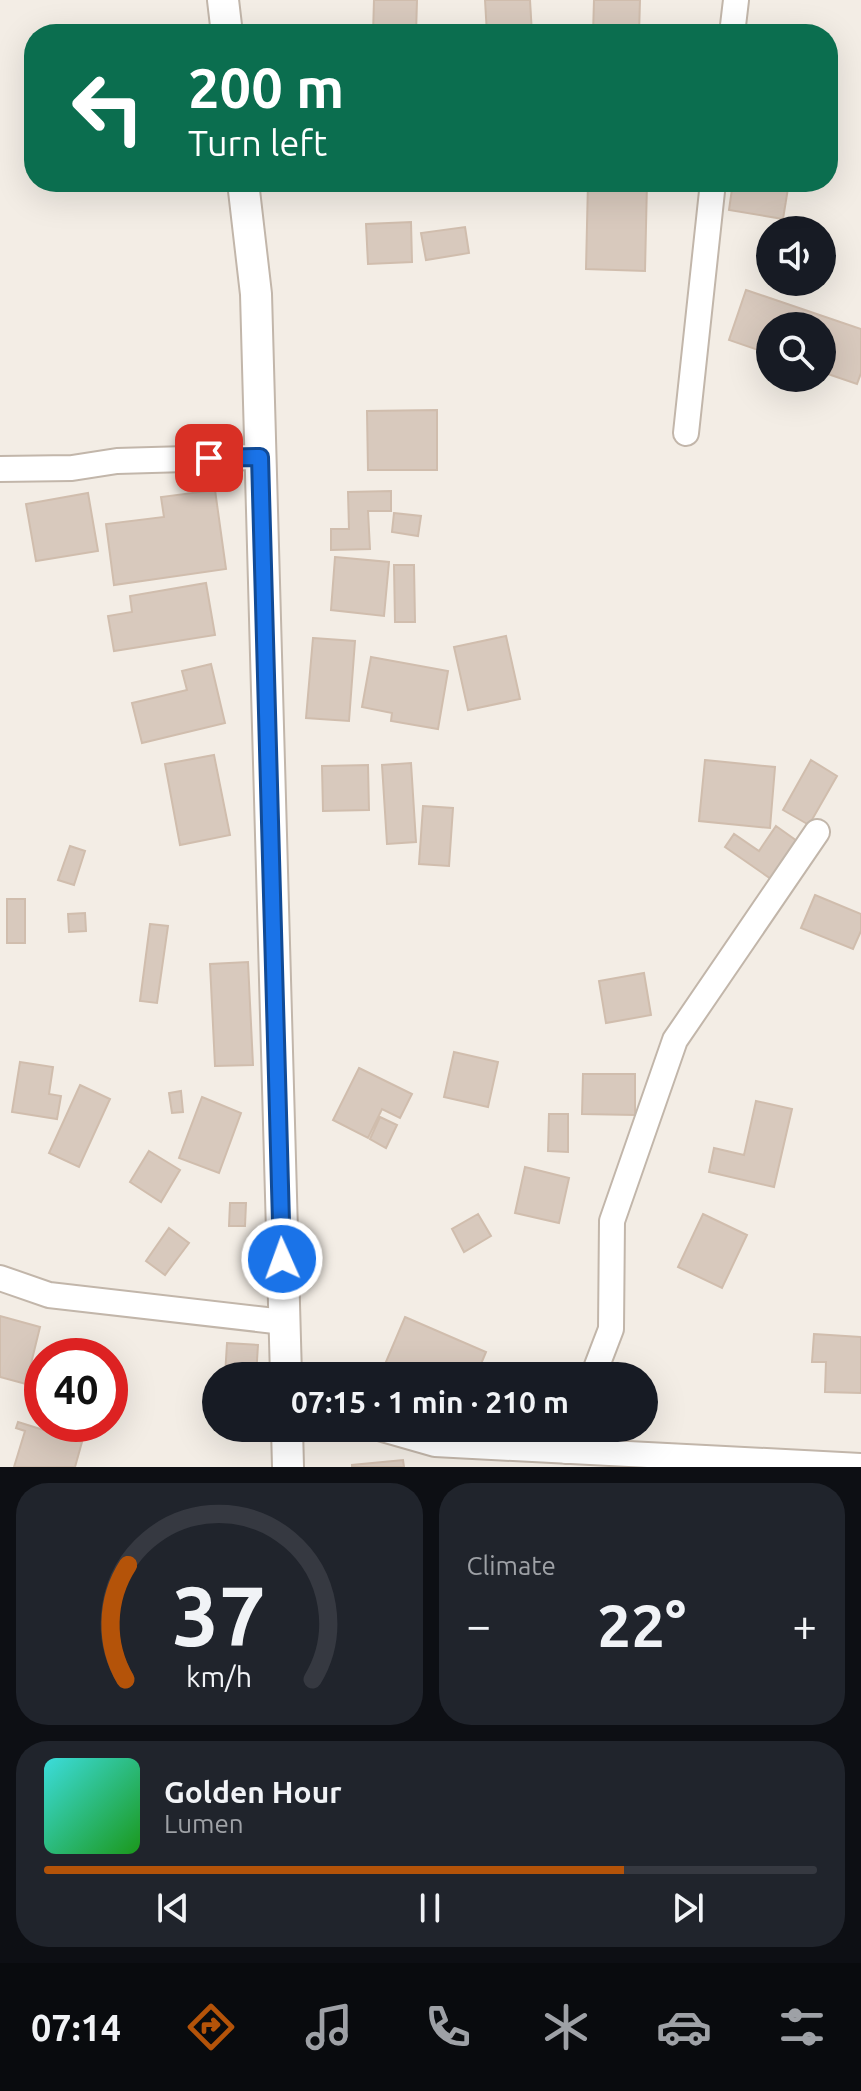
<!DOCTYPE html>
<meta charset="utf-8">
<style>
:root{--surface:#171b24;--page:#20242c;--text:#f1f3f6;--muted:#9ea1a6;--line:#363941;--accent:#b45309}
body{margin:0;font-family:Ubuntu,sans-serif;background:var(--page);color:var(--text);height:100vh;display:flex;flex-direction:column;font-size:30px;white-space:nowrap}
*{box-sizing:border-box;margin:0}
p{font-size:26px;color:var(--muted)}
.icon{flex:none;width:44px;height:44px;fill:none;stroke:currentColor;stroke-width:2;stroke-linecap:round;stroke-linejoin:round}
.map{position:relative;height:1467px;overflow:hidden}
.side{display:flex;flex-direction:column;gap:16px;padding:16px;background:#0d0f14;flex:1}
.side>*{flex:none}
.hud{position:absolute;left:24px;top:24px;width:814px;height:168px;border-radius:32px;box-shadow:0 8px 32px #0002;background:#0b6e4f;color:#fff;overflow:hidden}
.buttons{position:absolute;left:756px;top:216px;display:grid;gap:16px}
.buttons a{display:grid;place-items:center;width:80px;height:80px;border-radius:50%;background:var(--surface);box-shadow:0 8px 32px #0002;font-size:40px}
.speed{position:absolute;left:24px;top:1338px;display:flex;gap:16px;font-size:40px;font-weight:700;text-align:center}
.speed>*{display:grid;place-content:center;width:104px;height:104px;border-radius:50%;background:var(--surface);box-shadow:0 8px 32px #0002;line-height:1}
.speed .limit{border:12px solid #d22;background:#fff;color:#111}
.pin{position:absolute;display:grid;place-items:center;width:68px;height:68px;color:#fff;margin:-34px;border-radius:16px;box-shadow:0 4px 12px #0006}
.me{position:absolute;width:88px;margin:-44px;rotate:358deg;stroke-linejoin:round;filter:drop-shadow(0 0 6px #0008)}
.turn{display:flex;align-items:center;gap:28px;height:168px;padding:0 32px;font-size:36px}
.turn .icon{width:104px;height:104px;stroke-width:2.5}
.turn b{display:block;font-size:56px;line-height:68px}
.big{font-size:60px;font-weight:600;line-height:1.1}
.side .widget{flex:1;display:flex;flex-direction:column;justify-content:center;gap:12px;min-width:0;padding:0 28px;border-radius:32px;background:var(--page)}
.side .dial{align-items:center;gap:0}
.dial svg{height:208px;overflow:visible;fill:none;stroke:var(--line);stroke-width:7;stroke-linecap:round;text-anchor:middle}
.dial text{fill:var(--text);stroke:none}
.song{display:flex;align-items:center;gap:24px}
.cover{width:96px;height:96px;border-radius:12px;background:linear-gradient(135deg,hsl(180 70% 55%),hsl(120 70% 35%))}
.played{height:8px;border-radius:4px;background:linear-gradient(90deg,var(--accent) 75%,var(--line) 75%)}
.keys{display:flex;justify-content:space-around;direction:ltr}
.heat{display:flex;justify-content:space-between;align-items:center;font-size:44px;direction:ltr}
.side .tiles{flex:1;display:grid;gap:16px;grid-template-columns:1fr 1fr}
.widget:last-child{grid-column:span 2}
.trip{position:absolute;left:202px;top:1362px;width:456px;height:80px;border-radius:40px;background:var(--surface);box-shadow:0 8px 32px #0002;font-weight:600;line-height:80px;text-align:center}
.tab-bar{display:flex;height:128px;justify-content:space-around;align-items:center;background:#090b0e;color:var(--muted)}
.tab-bar .icon{width:56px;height:56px}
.tab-bar .current{color:var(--accent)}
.tab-bar b{font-size:36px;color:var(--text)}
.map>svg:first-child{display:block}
.building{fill:#d8c9bd;stroke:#d0bdad;stroke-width:2}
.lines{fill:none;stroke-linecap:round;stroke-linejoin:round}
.minor-casing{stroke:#c2b6aa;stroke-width:28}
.tertiary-casing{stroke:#c2b6aa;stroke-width:34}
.minor{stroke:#fff;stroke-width:24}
.tertiary{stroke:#fff;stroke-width:30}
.route-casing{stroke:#114b97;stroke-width:20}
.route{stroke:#1a73e8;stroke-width:14}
</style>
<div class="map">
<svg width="861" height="1467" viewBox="0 0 861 1467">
<rect width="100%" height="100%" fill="#f3ede5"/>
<path class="building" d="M374,0H417L416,34H373Z
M485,0H530L532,34H487Z
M594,0H640L639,34H593Z
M588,182H647L645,271L586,269Z
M733,182H789L783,219L729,210Z
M411,222L412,262L368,264L366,224Z
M465,227L469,253L426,260L421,233Z
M746,290L861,329V373L857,384L822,372V326H770V354L729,340Z
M437,410V470H368L367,411Z
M215,490L226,569L114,585L106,524L164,517L161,497Z
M391,491V511H368L370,549L331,550V529H349L348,492Z
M88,493L98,551L36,561L26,504Z
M394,513L421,516L418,536L392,532Z
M335,557L389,562L384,616L331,610Z
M394,565H414L415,622H395Z
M206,583L215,635L114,651L108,616L132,612L130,596Z
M506,636L520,699L468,710L454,647Z
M313,638L355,641L349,721L306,718Z
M371,657L448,671L438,729L391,721L392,713L362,707Z
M211,664L225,723L142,743L132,703L187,690L182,671Z
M214,755L230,835L180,845L165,764Z
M705,760L775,767L770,828L699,821Z
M811,760L837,776L809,825L783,810Z
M411,763L416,842L387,844L382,765Z
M368,765L369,810L323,811L322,766Z
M423,806L453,808L449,866L419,864Z
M776,826L797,841L771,879L725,847L734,834L759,851Z
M70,846L85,851L74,885L58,880Z
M815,895L861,914V931L853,949L801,928Z
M7,899H25V943H7Z
M85,913L86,931L69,932L68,914Z
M150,924L168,926L157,1003L140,1001Z
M248,962L253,1065L215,1066L210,964Z
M644,973L651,1015L606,1023L599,981Z
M454,1052L498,1062L488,1107L444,1097Z
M20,1062L53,1067L49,1094L61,1096L57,1119L12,1112Z
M359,1068L412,1094L400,1118L382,1109L368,1138L333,1120Z
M583,1074H635V1115L582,1114Z
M80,1085L110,1099L79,1167L49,1153Z
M181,1091L183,1112L172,1113L169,1093Z
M202,1097L241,1113L219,1173L179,1158Z
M756,1101L792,1109L774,1187L709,1172L714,1148L744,1155Z
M549,1114H568V1152L548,1151Z
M380,1117L397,1125L386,1148L370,1139Z
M149,1151L180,1170L161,1202L130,1182Z
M525,1167L569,1178L559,1223L515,1213Z
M230,1203H246L245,1226H229Z
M478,1214L491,1236L464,1252L452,1229Z
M703,1214L747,1235L722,1288L678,1267Z
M169,1228L189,1243L165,1275L146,1261Z
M0,1316L40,1327L26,1384L0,1377Z
M405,1317L486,1352L476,1376H380Z
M814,1334L861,1337V1393L825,1392L826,1362H812Z
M227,1343L258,1345L256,1376H225Z
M18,1422L82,1442L75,1467H14L25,1431L16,1428Z
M403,1460L404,1467H352V1465Z"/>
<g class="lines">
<g class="minor-casing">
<path id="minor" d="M732,34L736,0
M686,433L713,182
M0,469L72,468L117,461L260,457
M0,1278L49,1295L284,1322
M593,1376L611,1329L612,1221L675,1040L817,832
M379,1428L435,1444L861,1466
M565,1451L574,1428"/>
</g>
<g class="tertiary-casing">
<path id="tertiary" d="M223,0L227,34
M243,182L256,294L286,1376
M287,1428L288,1467"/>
</g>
<use href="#minor" class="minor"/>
<use href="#tertiary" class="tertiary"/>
</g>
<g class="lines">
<g class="route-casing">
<path id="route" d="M209,458L260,457L282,1259"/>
</g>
<use href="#route" class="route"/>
</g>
</svg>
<div class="buttons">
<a><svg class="icon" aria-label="sound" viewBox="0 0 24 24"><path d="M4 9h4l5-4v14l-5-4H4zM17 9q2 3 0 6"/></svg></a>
<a><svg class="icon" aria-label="search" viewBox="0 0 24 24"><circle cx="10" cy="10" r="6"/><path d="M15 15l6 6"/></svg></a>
</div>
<div class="speed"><div class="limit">40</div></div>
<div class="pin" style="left:209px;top:458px;background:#d93025"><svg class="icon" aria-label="arrive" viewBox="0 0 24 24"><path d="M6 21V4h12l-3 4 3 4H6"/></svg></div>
<svg class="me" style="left:282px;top:1259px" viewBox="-20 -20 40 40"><circle r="17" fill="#1a73e8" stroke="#fff" stroke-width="3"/><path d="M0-11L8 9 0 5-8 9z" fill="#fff"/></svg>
<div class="trip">07:15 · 1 min · 210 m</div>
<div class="hud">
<div class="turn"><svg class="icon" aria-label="left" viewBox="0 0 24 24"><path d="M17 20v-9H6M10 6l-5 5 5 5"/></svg><div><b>200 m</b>Turn left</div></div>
</div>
</div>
<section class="side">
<div class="tiles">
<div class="widget dial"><svg viewBox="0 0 100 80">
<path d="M14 69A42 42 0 1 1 86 69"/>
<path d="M14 69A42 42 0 0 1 15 25" stroke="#b45309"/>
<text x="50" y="56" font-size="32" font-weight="700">37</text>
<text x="50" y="72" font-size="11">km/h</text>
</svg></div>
<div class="widget"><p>Climate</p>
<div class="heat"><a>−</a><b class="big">22°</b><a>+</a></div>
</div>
<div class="widget">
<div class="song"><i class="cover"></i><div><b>Golden Hour</b><p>Lumen</p></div></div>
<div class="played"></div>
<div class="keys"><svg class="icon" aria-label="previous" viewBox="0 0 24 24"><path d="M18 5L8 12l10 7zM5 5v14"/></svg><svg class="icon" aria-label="pause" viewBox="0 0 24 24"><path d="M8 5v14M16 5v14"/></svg><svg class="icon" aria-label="next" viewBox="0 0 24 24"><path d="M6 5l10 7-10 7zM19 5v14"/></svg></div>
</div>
</div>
</section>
<nav class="tab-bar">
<b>07:14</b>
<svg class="icon current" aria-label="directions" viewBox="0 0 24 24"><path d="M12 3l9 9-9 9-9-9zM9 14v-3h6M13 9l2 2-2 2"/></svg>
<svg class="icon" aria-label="music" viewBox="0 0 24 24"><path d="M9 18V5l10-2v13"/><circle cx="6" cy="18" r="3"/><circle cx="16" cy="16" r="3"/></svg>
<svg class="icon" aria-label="phone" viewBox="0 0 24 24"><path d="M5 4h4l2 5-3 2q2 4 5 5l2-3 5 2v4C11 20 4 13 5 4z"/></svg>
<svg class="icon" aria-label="climate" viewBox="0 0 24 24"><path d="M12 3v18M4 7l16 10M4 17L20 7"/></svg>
<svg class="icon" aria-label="car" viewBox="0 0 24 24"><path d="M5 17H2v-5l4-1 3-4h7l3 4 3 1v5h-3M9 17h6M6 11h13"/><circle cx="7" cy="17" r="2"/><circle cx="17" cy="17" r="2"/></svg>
<svg class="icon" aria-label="filters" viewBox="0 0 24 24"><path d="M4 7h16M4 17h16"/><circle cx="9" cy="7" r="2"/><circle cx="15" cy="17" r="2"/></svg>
</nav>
